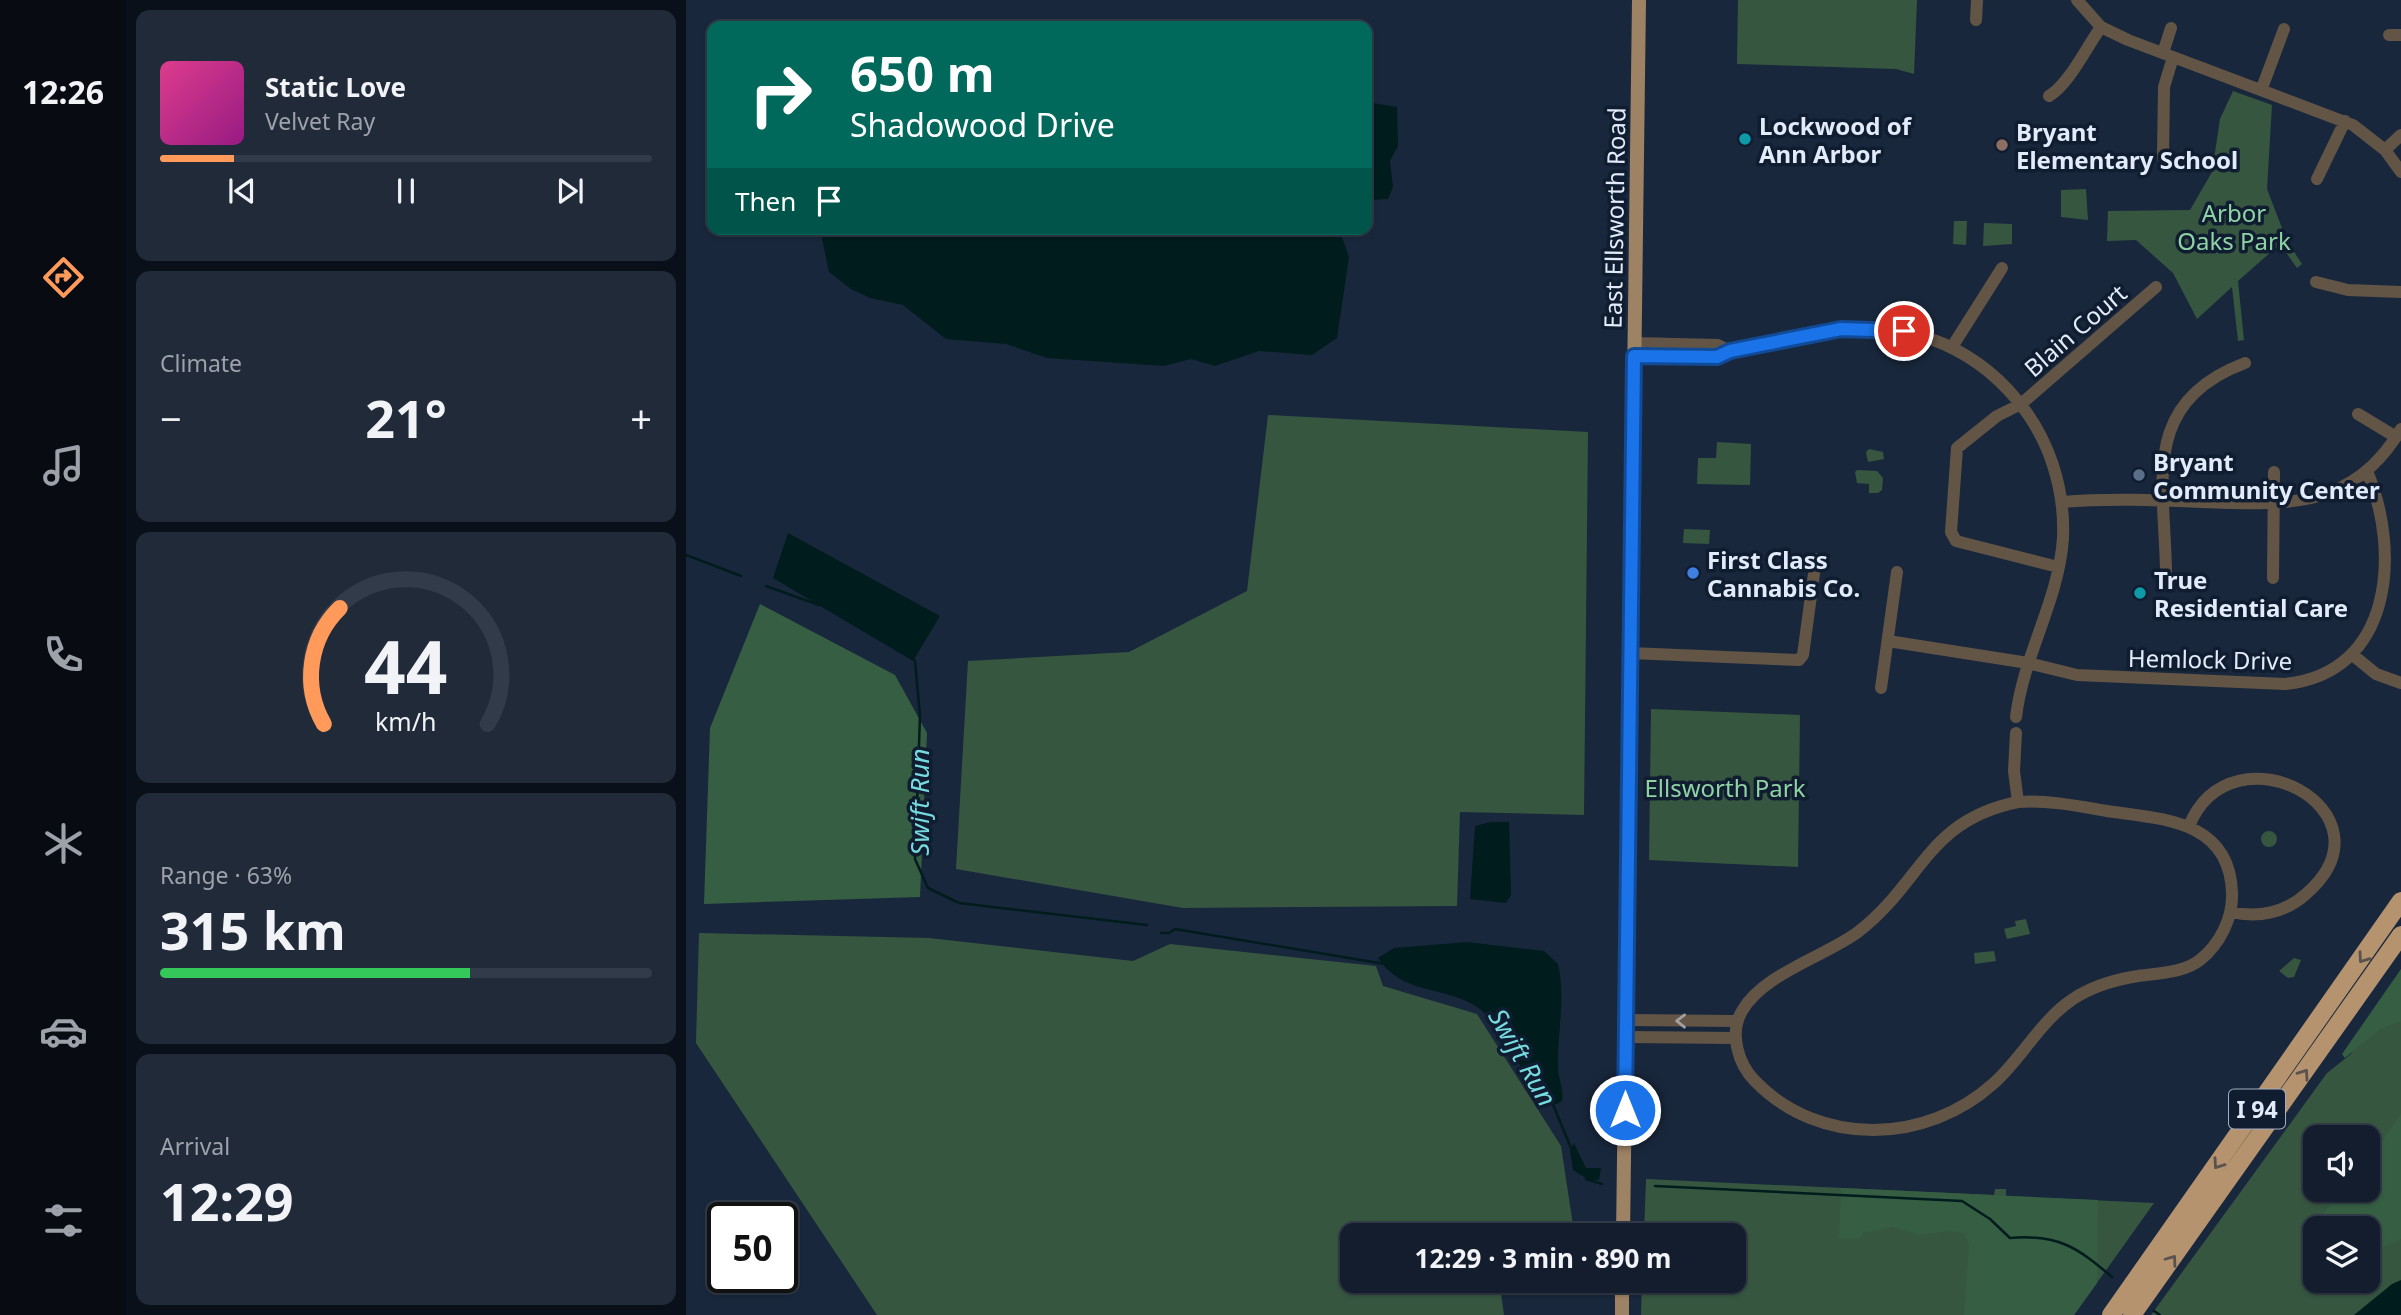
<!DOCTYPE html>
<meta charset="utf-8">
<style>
:root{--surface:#131d2d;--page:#202a39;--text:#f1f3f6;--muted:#9da2aa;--line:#323b49;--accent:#ff9a5b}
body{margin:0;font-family:"Noto Sans",sans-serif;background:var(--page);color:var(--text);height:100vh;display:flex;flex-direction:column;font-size:26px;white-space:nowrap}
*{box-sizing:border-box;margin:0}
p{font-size:23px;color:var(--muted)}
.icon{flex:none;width:38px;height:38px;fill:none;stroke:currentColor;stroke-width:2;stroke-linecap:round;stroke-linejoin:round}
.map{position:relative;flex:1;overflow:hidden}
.side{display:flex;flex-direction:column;gap:10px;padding:10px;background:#0a1019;width:560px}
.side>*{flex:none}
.hud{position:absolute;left:21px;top:21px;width:665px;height:214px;border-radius:14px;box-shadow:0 2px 5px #0004,0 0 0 2px var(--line);background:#00695c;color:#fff;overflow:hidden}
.fabs{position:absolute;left:1617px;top:1125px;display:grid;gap:14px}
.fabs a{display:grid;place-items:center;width:77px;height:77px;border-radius:14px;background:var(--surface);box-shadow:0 2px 5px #0004,0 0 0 2px var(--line);font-size:35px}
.speed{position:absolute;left:21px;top:1202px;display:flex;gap:14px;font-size:35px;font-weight:700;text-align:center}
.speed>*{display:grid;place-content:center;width:91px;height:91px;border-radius:50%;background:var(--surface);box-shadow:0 2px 5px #0004,0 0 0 2px var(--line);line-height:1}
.speed .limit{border:4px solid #111;border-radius:10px;background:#fff;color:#111}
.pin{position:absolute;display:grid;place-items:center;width:60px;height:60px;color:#fff;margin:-30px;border:4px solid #fff;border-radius:50%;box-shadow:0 2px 7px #0007}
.me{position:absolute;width:77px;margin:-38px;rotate:0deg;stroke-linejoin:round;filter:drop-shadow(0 0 5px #0008)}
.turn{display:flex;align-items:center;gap:24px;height:147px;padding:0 28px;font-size:32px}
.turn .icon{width:91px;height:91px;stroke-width:2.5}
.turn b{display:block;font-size:49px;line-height:60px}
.then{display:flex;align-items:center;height:66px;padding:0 28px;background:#0003;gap:14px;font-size:26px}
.big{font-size:52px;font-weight:700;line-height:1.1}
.side .card{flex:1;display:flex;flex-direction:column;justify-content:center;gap:10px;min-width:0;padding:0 24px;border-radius:14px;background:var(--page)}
.side .dial{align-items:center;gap:0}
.dial svg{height:182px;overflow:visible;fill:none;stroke:var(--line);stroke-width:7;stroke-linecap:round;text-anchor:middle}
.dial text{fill:var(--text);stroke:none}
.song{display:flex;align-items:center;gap:21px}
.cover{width:84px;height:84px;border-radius:10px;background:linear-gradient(135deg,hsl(330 70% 55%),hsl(310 70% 35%))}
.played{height:7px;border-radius:4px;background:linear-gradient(90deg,var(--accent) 15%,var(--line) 15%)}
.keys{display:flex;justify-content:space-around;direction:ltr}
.heat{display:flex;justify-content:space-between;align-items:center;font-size:38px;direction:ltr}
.charge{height:10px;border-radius:5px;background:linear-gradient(90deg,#34c759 63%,var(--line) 0)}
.trip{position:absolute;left:654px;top:1223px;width:406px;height:70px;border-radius:14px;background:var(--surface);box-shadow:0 2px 5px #0004,0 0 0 2px var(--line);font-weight:700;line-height:70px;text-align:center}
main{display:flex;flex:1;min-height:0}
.menu{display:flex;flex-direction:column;width:126px;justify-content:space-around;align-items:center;background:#080c12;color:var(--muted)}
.menu .icon{width:49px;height:49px}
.menu .current{color:var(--accent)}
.menu b{font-size:32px;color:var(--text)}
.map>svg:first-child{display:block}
.green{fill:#365640;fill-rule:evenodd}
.forest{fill:#355e43}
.water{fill:#001c1d}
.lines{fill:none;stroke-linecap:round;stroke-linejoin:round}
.stream{stroke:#001c1d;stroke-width:2.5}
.minor{stroke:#635546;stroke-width:12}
.major{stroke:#9e8264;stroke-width:14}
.highway{stroke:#b5936f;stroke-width:18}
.oneway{stroke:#5a524d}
.oneway2{stroke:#a2a0a0}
.route-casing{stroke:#114b97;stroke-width:18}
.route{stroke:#1a73e8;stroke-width:12}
.culture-dot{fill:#0f9aa8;stroke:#101d31;stroke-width:2.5}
.education-dot{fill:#8d6e63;stroke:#101d31;stroke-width:2.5}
.service-dot{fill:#5c6f8a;stroke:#101d31;stroke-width:2.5}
.shop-dot{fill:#3f7fe0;stroke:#101d31;stroke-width:2.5}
.labels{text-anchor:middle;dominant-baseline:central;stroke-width:7;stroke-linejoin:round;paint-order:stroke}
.shield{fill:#101d31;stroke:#a3adbd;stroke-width:2}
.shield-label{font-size:23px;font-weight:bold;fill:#e2ebf9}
.poi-label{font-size:24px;font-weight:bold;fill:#e2ebf9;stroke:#101d31;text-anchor:start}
.park-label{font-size:24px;fill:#8fd2a4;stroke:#101d31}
.street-label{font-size:24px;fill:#e2ebf9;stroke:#101d31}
.water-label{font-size:26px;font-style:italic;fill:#76dbde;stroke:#101d31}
</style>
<main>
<nav class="menu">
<b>12:26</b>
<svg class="icon current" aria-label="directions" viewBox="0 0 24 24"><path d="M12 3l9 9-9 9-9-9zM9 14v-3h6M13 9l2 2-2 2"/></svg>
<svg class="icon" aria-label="music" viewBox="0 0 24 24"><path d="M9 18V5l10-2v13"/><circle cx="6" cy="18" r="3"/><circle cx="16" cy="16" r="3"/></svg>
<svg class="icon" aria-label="phone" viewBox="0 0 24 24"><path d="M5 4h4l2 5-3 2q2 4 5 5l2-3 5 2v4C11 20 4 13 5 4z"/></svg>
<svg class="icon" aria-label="climate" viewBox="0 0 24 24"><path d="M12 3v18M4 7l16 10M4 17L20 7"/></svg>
<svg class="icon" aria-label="car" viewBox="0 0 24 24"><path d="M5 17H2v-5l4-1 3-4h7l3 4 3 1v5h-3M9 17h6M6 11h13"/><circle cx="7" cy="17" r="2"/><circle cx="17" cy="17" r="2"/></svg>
<svg class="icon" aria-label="filters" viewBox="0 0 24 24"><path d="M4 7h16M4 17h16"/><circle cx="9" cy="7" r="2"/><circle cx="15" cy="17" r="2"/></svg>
</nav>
<section class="side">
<div class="card">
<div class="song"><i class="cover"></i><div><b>Static Love</b><p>Velvet Ray</p></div></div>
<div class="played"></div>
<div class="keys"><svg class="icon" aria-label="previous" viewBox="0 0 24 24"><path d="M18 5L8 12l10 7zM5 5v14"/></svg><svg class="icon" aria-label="pause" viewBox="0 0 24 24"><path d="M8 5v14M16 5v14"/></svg><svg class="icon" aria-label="next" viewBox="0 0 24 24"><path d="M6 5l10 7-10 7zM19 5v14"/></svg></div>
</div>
<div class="card"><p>Climate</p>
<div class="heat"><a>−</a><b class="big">21°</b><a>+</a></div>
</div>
<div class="card dial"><svg viewBox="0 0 100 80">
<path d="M14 69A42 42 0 1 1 86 69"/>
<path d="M14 69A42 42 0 0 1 21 18" stroke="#ff9a5b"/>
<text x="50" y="56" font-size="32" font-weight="700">44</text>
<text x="50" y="72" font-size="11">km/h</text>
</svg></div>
<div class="card"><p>Range · 63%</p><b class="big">315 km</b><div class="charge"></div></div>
<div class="card"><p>Arrival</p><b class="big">12:29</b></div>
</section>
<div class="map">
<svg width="1715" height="1315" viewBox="0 0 1715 1315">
<rect width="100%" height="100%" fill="#19273c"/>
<path class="green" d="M1052,0H1231L1228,74L1210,69L1051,64Z
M1547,91L1586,105L1581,189L1601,241L1616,264L1611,268L1594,244L1552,281L1558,340L1552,341L1546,287L1511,319L1487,273L1450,240L1421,241L1422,211L1504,210L1526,172L1534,119Z
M1400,189L1402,220L1375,217V190Z
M1268,221H1281L1280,245L1267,244Z
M1298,223L1326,224V244L1297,246Z
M582,415L902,432L898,815L774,812L771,906L497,908L270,869L282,661L443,652L561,591Z
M1031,442L1065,444L1064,485L1011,484L1012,458H1030Z
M1183,449L1197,452L1198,459L1182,462L1180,452Z
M1171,470L1191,471L1197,478L1196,490L1192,493H1183V484L1171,483L1169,472Z
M998,529L1024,530L1023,544L997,543Z
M965,709L1114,715L1112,867L963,860Z
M1575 839a8 8 0 1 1 16 0a8 8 0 1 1-16 0Z
M1340,919L1344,934L1321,939L1318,929L1330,926L1329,921Z
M13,933L243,938L447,961L484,944L690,966L697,986L791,1014L875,1146L887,1225L876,1236H667V1281H828L815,1294L818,1315H191L10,1043Z
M1308,951L1310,961L1289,964L1288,953Z
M1608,958L1615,960L1608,977L1602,978L1593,971Z
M1715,981V1315H1465L1641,1073L1665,1054ZM1629,1138H1682V1190H1629ZM1629,1228H1682V1281H1629Z
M960,1179L1308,1195L1309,1189H1320V1196L1468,1203L1388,1315H955L956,1281H1048V1236L958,1235Z"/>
<path class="forest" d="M74,604L209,675L241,733L234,897L18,904L24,728Z
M1715,969V1021L1694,1029L1659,1058L1656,1054Z
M1715,1114V1239L1682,1254V1228H1629V1245L1623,1231L1657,1190H1682V1161Z
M1155,1188L1412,1200L1411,1283L1388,1315H1278L1283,1244L1278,1233L1264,1231L1234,1235L1207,1227L1177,1233L1174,1239L1153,1238Z"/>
<path class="water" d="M681,102L711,107L712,146L704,161L707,187L702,199L683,200L681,196Z
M134,229H653L663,257L651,338L626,355L573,351L529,366L505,359L478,366L361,358L320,344L260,339L217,305L184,298L165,289L143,272Z
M102,533L254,616L227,661L87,578Z
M805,822H823L825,895L820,903L784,899L789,826Z
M781,942L858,951L872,964C880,998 871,1034 872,1069C873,1080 878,1090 876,1101C867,1107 861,1106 853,1100C838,1074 813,1019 788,1005C753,985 717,995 692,958L708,948Z
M888,1143L900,1168H915L913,1180H903L887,1170L884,1150Z
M1715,1280V1315H1668L1706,1284Z"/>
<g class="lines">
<path class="stream" d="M0,555L55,576
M80,586L133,605
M226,657L229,661L234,716L229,859L242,888L273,903L461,925
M475,933H483L489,929L699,964
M866,1102L885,1148
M900,1179L916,1184
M969,1186L1276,1201L1304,1219L1324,1238C1372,1234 1391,1247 1426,1277
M1468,1311L1474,1315"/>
<path class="minor" d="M1391,0L1415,27L1442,40L1667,125L1699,150L1715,172
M1290,20L1291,0
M1703,35H1715
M1477,53L1485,28
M1576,88L1598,29
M1363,96C1383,84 1400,48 1415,27
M1699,150L1715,135
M1477,157L1478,87L1487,57
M1631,179L1659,121
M1630,282L1662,290L1715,292
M948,343L1032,345L1044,351
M1266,347L1316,268
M948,356C974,356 1002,359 1028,357C1034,356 1037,353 1043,352C1052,349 1064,349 1074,347C1097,343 1119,336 1141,331C1213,317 1285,344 1331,400C1363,438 1379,488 1377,538C1373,600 1337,656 1330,717
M1672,414L1710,437
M1376,502C1423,498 1469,500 1516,502C1599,505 1667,510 1715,429
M1372,567L1270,541L1265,532L1271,448L1311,416L1335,404L1470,287
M1480,572C1479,484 1453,403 1559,363
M1587,578L1588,472
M1202,641L1342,663L1391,675L1599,684C1707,673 1715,552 1681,471
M944,653L1113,660L1117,655L1130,559
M1668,656L1690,674L1715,683
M1195,688L1211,572
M1330,733L1328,771L1332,802
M1332,802C1363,800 1391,806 1421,811C1476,819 1544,820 1546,893C1547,918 1534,944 1514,960C1496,974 1468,973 1446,977C1424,981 1405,987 1387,999C1355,1020 1336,1058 1308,1083C1241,1144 1134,1148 1069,1081C1052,1064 1043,1033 1056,1011C1077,974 1138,957 1172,932C1236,883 1241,820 1332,802Z
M1503,826C1546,721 1715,812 1620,894C1599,913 1572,918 1545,912
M939,1020L1051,1021
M939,1037L1050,1038"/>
<path class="major" d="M937,1236L953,0
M936,1315V1281"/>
<path class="highway" d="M1425,1315L1715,901
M1446,1315L1715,935"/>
</g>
<defs><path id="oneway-chevron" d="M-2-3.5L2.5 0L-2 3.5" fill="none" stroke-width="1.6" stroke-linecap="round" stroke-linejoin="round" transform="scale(1.75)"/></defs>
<g class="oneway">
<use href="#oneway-chevron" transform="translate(1677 958) rotate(125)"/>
<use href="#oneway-chevron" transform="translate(1618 1074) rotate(-55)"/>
<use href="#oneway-chevron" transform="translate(1532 1164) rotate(125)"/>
<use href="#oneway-chevron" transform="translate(1486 1260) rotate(-54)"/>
</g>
<use class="oneway2" href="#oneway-chevron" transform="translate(995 1021) rotate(-179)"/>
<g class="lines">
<g class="route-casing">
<path id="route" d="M939,1110L948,356L1031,357L1044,351L1155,329L1218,331"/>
</g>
<use href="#route" class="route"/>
</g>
<g class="culture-dot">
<circle cx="1059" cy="139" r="7"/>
<circle cx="1454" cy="593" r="7"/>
</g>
<circle class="education-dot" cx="1316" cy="145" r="7"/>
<circle class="service-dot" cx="1453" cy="475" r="7"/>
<circle class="shop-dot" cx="1007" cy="573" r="7"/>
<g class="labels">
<rect class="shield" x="1543" y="1089.5" width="56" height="39" rx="5"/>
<g class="shield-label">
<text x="1571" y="1109">I 94</text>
</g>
<g class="poi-label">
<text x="1073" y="125">Lockwood of<tspan x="1073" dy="28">Ann Arbor</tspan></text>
<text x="1330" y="131">Bryant<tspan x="1330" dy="28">Elementary School</tspan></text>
<text x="1467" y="461">Bryant<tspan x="1467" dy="28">Community Center</tspan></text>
<text x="1021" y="559">First Class<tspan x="1021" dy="28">Cannabis Co.</tspan></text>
<text x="1468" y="579">True<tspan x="1468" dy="28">Residential Care</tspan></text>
</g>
<g class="park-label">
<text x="1548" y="212">Arbor<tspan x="1548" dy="28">Oaks Park</tspan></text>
<text x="1039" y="787">Ellsworth Park</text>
</g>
<g class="street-label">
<text transform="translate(928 218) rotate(-89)">East Ellsworth Road</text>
<text transform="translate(1389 330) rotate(-41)">Blain Court</text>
<text transform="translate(1524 659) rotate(1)">Hemlock Drive</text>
</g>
<g class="water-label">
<text transform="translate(233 802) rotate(-90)">Swift Run</text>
<text transform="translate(837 1057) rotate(60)">Swift Run</text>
</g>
</g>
</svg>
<div class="fabs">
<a><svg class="icon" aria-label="sound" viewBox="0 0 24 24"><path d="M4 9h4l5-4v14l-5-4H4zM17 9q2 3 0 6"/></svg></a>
<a><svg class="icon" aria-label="layers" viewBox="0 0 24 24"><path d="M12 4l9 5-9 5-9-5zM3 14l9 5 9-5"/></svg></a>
</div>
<div class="speed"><div class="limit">50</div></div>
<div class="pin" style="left:1218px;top:331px;background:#d93025"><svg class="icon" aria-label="arrive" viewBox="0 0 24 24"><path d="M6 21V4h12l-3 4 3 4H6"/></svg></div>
<svg class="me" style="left:939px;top:1110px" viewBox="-20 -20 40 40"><circle r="17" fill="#1a73e8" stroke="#fff" stroke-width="3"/><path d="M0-11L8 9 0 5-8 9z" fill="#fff"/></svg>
<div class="trip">12:29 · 3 min · 890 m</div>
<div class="hud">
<div class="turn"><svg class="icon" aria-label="right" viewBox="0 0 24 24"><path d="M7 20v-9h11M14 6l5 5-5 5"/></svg><div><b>650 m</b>Shadowood Drive</div></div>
<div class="then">Then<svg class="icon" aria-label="arrive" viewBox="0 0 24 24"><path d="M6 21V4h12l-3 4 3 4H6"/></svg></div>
</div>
</div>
</main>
